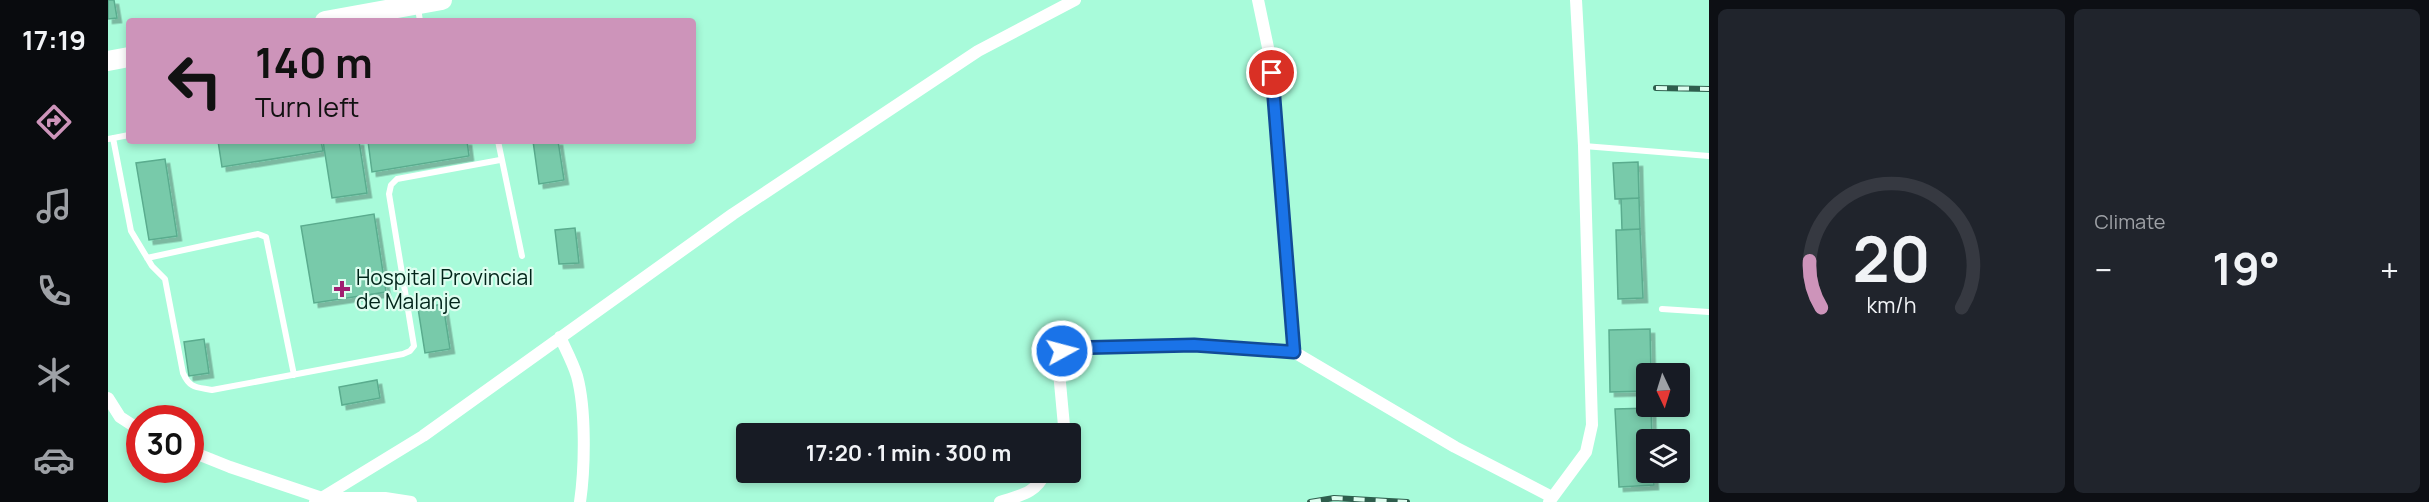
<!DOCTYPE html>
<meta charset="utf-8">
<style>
:root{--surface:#171b24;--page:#20242c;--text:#f1f3f6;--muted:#9ea1a6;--line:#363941;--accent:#cd94ba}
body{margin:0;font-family:Manrope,sans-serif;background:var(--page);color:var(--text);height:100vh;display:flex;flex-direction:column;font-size:22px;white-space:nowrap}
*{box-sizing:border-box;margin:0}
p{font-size:20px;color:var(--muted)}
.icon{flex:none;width:33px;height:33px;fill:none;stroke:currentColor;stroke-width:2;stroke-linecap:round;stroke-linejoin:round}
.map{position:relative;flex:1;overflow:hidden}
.sheet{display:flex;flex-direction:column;gap:9px;padding:9px;background:#0d0f14;width:720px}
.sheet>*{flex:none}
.hud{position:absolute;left:18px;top:18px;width:570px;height:126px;border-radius:6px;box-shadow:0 3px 9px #0003;background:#cd94ba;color:#111;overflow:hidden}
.needle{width:39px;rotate:176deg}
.tools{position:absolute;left:1528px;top:363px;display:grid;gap:12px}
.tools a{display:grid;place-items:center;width:54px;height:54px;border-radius:6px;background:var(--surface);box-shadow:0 3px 9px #0003;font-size:30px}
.speed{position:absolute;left:18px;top:405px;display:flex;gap:12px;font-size:30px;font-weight:700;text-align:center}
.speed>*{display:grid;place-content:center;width:78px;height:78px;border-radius:50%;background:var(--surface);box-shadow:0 3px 9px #0003;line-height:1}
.speed .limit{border:9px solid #d22;background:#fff;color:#111}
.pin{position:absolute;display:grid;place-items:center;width:51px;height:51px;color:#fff;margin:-26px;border:3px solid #fff;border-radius:50%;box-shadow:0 2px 6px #0007}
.me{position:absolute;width:66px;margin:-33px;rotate:83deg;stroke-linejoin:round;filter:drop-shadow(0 0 4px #0008)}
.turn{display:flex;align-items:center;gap:21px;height:126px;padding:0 30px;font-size:27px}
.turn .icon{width:78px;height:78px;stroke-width:2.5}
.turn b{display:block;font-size:42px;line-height:51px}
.big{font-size:45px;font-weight:700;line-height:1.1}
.sheet .card{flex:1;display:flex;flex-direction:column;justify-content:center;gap:9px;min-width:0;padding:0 21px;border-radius:9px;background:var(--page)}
.sheet .dial{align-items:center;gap:0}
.dial svg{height:156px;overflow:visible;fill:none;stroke:var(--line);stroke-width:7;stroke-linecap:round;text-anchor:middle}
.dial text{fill:var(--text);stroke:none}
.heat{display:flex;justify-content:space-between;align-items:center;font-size:33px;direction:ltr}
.sheet .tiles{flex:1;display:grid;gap:9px;grid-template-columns:repeat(2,1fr)}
.trip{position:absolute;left:628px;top:423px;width:345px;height:60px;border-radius:6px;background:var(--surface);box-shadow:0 3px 9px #0003;font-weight:700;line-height:60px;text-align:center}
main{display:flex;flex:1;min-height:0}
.dock{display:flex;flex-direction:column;width:108px;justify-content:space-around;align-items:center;background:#090b0e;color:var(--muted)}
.dock .icon{width:42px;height:42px}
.dock .selected{color:var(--accent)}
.dock b{font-size:27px;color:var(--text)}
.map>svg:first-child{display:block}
.building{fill:#78caaa;stroke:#5aac8e;stroke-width:1.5;filter:url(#shadow)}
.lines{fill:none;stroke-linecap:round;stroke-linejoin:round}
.lane{stroke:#fff;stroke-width:6}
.street{stroke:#fff;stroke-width:12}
.primary{stroke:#fff;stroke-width:20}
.rail-casing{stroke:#2e5e4d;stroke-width:6}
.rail{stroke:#ddfdef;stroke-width:4;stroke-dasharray:11;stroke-linecap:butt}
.route-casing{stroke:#114b97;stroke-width:15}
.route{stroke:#1a73e8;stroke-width:10}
.poi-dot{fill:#a01f71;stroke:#ddfdef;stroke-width:2}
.labels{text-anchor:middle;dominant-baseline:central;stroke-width:4.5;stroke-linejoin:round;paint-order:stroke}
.poi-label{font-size:21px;fill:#012419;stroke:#ddfdef;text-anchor:start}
</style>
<main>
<nav class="dock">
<b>17:19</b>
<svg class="icon selected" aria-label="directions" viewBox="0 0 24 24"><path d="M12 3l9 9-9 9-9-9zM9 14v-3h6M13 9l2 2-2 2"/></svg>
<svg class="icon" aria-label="music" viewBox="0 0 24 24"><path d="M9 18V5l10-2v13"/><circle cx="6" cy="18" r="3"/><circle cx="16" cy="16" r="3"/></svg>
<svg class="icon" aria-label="phone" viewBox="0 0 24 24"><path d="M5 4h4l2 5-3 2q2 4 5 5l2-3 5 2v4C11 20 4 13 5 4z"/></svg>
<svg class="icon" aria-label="climate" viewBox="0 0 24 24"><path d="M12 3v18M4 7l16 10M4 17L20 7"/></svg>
<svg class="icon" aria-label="car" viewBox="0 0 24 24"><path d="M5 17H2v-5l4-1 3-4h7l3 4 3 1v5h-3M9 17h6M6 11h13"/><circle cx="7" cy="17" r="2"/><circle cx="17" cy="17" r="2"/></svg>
</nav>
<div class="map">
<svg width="1601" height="502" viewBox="0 0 1601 502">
<defs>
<filter id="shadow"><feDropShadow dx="4.5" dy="4.5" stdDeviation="0" flood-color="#0004"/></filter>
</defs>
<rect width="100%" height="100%" fill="#a8fbda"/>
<path class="building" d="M0,0H6L9,18L0,19Z
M110,141H213L215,151L114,167Z
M215,141H251L259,193L224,198Z
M260,141H359L361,156L264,172Z
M425,141H450L456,180L431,184Z
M57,159L69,236L41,240L28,163Z
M1530,162L1531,198L1507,199L1505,163Z
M1531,198L1532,229L1514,230L1513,199Z
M266,214L278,292L206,303L193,226Z
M467,228L471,263L451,264L447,230Z
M1532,229L1535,298L1510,299L1508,230Z
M335,304L342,349L317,353L310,308Z
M1542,329L1543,374H1539V391L1502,392L1501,330Z
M96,339L101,373L81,376L76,342Z
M269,380L272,398L234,405L231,387Z
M1543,408L1544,440H1539V472H1545L1546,485L1511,487L1507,409Z"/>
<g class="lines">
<path class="lane" d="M310,8L312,21
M5,138L23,231L44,266L57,279L75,373C82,389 89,387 104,390L295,354L302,351L306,346L281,194L283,185L289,179L392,160
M0,139L21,135
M390,141L414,256
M1476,146L1601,156
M39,258L150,234L158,237L186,375
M1554,309L1601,312"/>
<path class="street" d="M1150,0L1162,57L1186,352L1347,447L1444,497
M452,337C458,350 465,363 469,376C478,409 477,468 472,502
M0,398L12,417L32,430
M954,434L956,426L950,361L954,352L961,348L1086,345L1186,352
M82,451L122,467L214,498H277L303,502
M207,502L315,436L625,214L870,51L967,0
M892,502C913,495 927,494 938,472
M1441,502L1478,452L1484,425L1476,146L1468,0"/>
<path class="primary" d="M217,21L334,0
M0,61L21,57"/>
<g class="rail-casing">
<path id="rail" d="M1548,88L1601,89
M1202,502L1226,498L1299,502"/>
</g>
<use href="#rail" class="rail"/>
</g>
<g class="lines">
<g class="route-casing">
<path id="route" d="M954,351L961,348L1086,345L1186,352L1164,73"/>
</g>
<use href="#route" class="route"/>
</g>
<path class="poi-dot" d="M231 280h6v6h6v6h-6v6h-6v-6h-6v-6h6z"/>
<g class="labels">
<g class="poi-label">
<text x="248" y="277">Hospital Provincial<tspan x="248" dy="24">de Malanje</tspan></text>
</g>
</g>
</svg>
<div class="tools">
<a><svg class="needle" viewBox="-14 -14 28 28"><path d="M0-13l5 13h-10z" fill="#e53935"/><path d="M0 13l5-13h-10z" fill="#9ea1a6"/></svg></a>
<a><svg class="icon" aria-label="layers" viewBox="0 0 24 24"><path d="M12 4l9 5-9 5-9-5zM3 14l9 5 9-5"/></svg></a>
</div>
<div class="speed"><div class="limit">30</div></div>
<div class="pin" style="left:1164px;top:73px;background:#d93025"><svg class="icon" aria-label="arrive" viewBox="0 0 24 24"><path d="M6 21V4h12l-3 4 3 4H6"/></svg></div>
<svg class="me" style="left:954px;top:351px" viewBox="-20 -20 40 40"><circle r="17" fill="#1a73e8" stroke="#fff" stroke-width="3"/><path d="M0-11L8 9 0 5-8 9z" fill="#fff"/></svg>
<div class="trip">17:20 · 1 min · 300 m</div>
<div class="hud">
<div class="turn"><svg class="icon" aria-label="left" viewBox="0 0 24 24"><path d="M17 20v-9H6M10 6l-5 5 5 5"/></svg><div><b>140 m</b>Turn left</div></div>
</div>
</div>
<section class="sheet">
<div class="tiles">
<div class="card dial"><svg viewBox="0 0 100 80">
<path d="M14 69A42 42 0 1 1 86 69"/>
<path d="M14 69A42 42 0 0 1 8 45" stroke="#cd94ba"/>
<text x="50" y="56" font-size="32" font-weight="700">20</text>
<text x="50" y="72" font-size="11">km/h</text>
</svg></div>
<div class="card"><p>Climate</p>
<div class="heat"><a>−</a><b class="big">19°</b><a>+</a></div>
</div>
</div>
</section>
</main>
